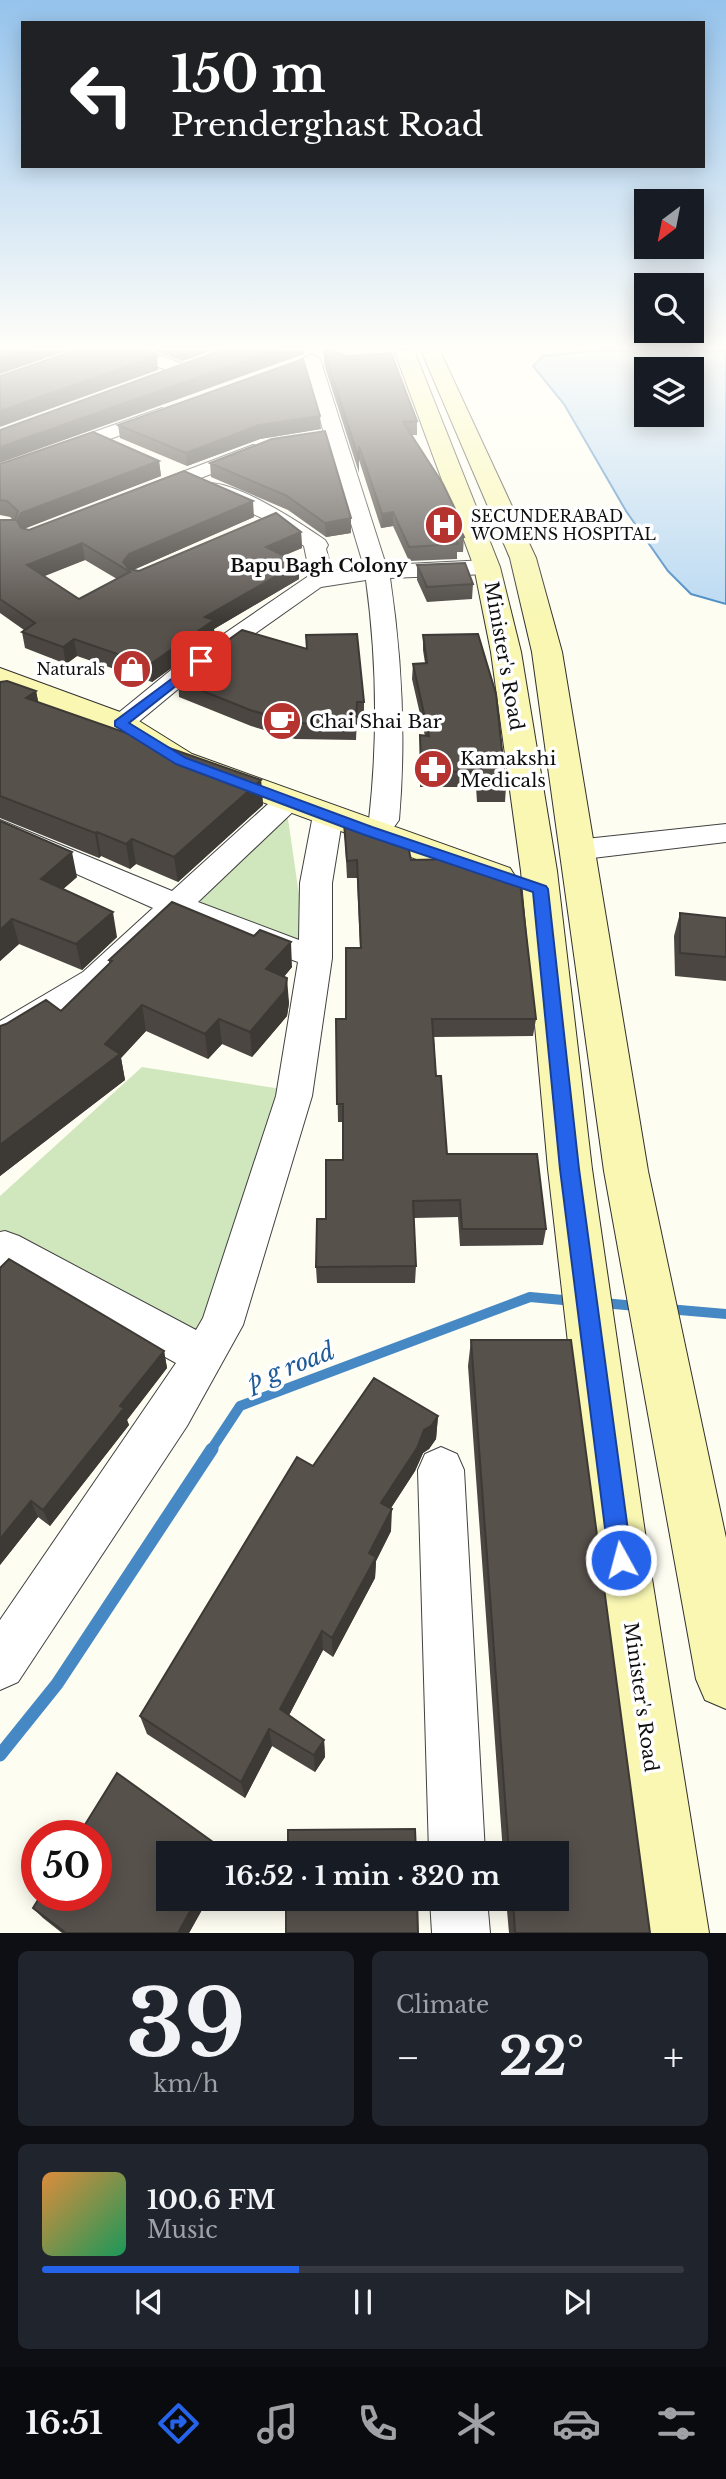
<!DOCTYPE html>
<meta charset="utf-8">
<style>
:root{--surface:#171b24;--page:#20242c;--text:#f1f3f6;--muted:#9ea1a6;--line:#363941;--accent:#2563eb}
body{margin:0;font-family:"Libre Baskerville",serif;background:var(--page);color:var(--text);height:100vh;display:flex;flex-direction:column;font-size:26px;white-space:nowrap}
*{box-sizing:border-box;margin:0}
p{font-size:23px;color:var(--muted)}
.icon{flex:none;width:38px;height:38px;fill:none;stroke:currentColor;stroke-width:2;stroke-linecap:round;stroke-linejoin:round}
.map{position:relative;height:1933px;overflow:hidden}
.side{display:flex;flex-direction:column;gap:18px;padding:18px;background:#0d0f14;flex:1}
.side>*{flex:none}
.guide{position:absolute;left:21px;top:21px;width:684px;height:147px;border-radius:0px;box-shadow:0 4px 18px #0003;background:#202124;color:#fff;overflow:hidden}
.needle{width:46px;rotate:212deg}
.fabs{position:absolute;left:634px;top:189px;display:grid;gap:14px}
.fabs a{display:grid;place-items:center;width:70px;height:70px;border-radius:0px;background:var(--surface);box-shadow:0 4px 18px #0003;font-size:35px}
.speed{position:absolute;left:21px;top:1820px;display:flex;gap:14px;font-size:35px;font-weight:700;text-align:center}
.speed>*{display:grid;place-content:center;width:91px;height:91px;border-radius:50%;background:var(--surface);box-shadow:0 4px 18px #0003;line-height:1}
.speed .limit{border:10px solid #d22;background:#fff;color:#111}
.pin{position:absolute;display:grid;place-items:center;width:60px;height:60px;color:#fff;margin:-30px;border-radius:14px;box-shadow:0 4px 10px #0006}
.me{position:absolute;width:77px;margin:-38px;rotate:353deg;stroke-linejoin:round;filter:drop-shadow(0 0 5px #0008)}
.turn{display:flex;align-items:center;gap:24px;height:147px;padding:0 35px;font-size:32px}
.turn .icon{width:91px;height:91px;stroke-width:2.5}
.turn b{display:block;font-size:49px;line-height:60px}
.big{font-size:52px;font-weight:800;line-height:1.1}
.side .widget{flex:1;display:flex;flex-direction:column;justify-content:center;gap:10px;min-width:0;padding:0 24px;border-radius:10px;background:var(--page)}
.side .dial{align-items:center;gap:0}
.dial b{font-size:91px;line-height:1}
.song{display:flex;align-items:center;gap:21px}
.cover{width:84px;height:84px;border-radius:10px;background:linear-gradient(135deg,hsl(30 70% 55%),hsl(150 70% 35%))}
.played{height:7px;border-radius:4px;background:linear-gradient(90deg,var(--accent) 40%,var(--line) 40%)}
.keys{display:flex;justify-content:space-around;direction:ltr}
.heat{display:flex;justify-content:space-between;align-items:center;font-size:38px;direction:ltr}
.side .tiles{flex:1;display:grid;gap:18px;grid-template-columns:1fr 1fr}
.widget:last-child{grid-column:span 2}
.trip{position:absolute;left:156px;top:1841px;width:413px;height:70px;border-radius:0px;background:var(--surface);box-shadow:0 4px 18px #0003;font-weight:800;line-height:70px;text-align:center}
.menu{display:flex;height:112px;justify-content:space-around;align-items:center;background:#090b0e;color:var(--muted)}
.menu .icon{width:49px;height:49px}
.menu .on{color:var(--accent)}
.menu b{font-size:32px;color:var(--text)}
.map>svg:first-child{display:block}
.green{fill:#d0e7bd}
.water{fill:#bad9f2;stroke:#4688c4;stroke-width:2;fill-rule:evenodd}
.lines{fill:none;stroke-linecap:round;stroke-linejoin:round}
.stream-far1{stroke:#4688c4;stroke-width:10}
.stream{stroke:#4688c4;stroke-width:13}
.street-casing{stroke:#424242;stroke-width:2}
.secondary-casing{stroke:#313131;stroke-width:2}
.street{fill:#fff;fill-rule:evenodd}
.secondary{fill:#f9f7b2;fill-rule:evenodd}
.wall{fill:#4b4641;fill-rule:evenodd}
.shaded-wall{fill:#3d3935}
.building{fill:#57514c;stroke:#3d3935;stroke-width:2;fill-rule:evenodd}
.route{fill:#2563eb;stroke:#184099;stroke-width:2}
.labels{text-anchor:middle;dominant-baseline:central;stroke-width:7;stroke-linejoin:round;paint-order:stroke}
.far-poi-label{font-size:16px;fill:#0f0f0f;stroke:#fff;text-anchor:start}
.far-neighbourhood-label{font-size:18px;font-weight:bold;fill:#0f0f0f;stroke:#fff}
.street-label{font-size:19px;fill:#0f0f0f;stroke:#fff}
.poi-label{font-size:19px;fill:#0f0f0f;stroke:#fff;text-anchor:start}
.near-water-label{font-size:24px;font-style:italic;fill:#205b99;stroke:#fff}
</style>
<div class="map">
<svg width="726" height="1933" viewBox="0 0 726 1933">
<rect width="100%" height="100%" fill="#fefdf2"/>
<path class="green" d="M286,805L308,957L185,907Z
M142,1067L288,1090L203,1342L0,1232V1196Z"/>
<path class="water" d="M600,350H726V604L691,594L668,571L626,511L564,404L533,366L543,356ZM646,369H691V415H646Z"/>
<g class="lines">
<path class="stream-far1" d="M602,1303L637,1306
M668,1309L726,1314
M211,1450L240,1406L530,1297L574,1301"/>
<path class="stream" d="M0,1755L57,1684L212,1449"/>
<g class="street-casing">
<path id="street" d="M120,350H145L189,366L192,370L189,374H177L123,354Z
M311,354L320,359L386,565L487,560L495,562L499,567L495,572L487,574L390,578C402,659 406,739 399,820L394,827L384,829L374,827L369,820C378,740 377,660 366,580L321,587L189,680L130,729L120,731L110,729L106,723L171,670L310,575L304,546L271,522L204,492L200,488L204,484C231,477 302,524 325,540L328,545L326,549L332,571L364,567L302,359Z
M162,408L172,414L169,418L0,478V465Z
M253,445L260,447L263,451L260,455L157,495H143L139,491L143,487Z
M289,791L299,794L303,800L299,806L198,902L299,940L300,883L313,815L318,809L328,806L338,809L343,815L332,883V958L312,1096L243,1325L187,1426L18,1682L0,1690V1620L176,1363L6,1269L0,1271V1232L5,1231L19,1236L196,1330L203,1318L276,1096L298,962L180,919L107,988L12,1047L0,1051V1021L83,972L153,908L0,840V820L172,891L279,794Z
M726,824V842L576,860L565,857L561,850L565,843L576,840Z
M441,1447L457,1454L464,1470L485,1853H429L418,1470L425,1454Z
M430,1899H487L490,1933H432Z"/>
</g>
<g class="secondary-casing">
<path id="secondary" d="M394,350H414L500,567L521,652L557,871L592,1169L649,1560L709,1933H641L593,1560L548,1169L521,871L491,652L474,567Z
M421,350L440,351L536,558L562,652L648,1171L726,1538V1709L705,1700L696,1679L604,1171L532,652L510,558Z
M0,668L131,716L192,754L510,868L515,876L510,884L497,888L484,884L170,768L109,730L0,687Z"/>
</g>
<use href="#street" class="street"/>
<use href="#secondary" class="secondary"/>
</g>
<path class="wall" d="M152,350H213L182,361Z
M324,351L417,421V435H411L464,537L463,552H457V559L409,561L393,526L381,528L359,460V473L324,364Z
M118,425L321,429L260,439L187,466L120,438Z
M159,461L161,476L24,528L29,530L254,517L133,570L139,571L301,532L302,548L284,555L299,579L214,629L215,637L152,682L77,656L66,664L25,648L22,632L24,630L0,613V520H13L10,517L0,515V464ZM85,560L117,579L79,599L43,576Z
M210,463L351,518V533L326,537L288,510L211,477Z
M417,565L473,584L472,599L427,602L417,580Z
M306,635L364,702V717L357,718L356,740L295,739L251,726L179,697L178,676L306,649Z
M423,635L506,787L505,802H477L476,787H420V735L425,736L412,679L413,664L425,663L423,650Z
M0,682L36,691L38,702L261,780L263,805L178,882L136,864L130,869L101,856L99,858L0,818Z
M0,821L77,877L63,889L117,937L82,970L19,944L0,961Z
M344,823L411,860L536,1019L533,1036L434,1037L436,1076L447,1154L546,1229L543,1245L460,1246L458,1217L414,1218L416,1266L415,1283H317L316,1267L326,1219L343,1160V1122H338L336,1019H346L360,948L357,878H347Z
M680,913L726,918V981L675,976L674,936Z
M109,960L292,967L284,977L289,1003L287,1016L252,1057L222,1044L208,1059L146,1031L121,1058L125,1080L0,1176V1026L61,1011L109,964Z
M9,1259L164,1351L167,1368L127,1420L129,1425L50,1526L38,1517L0,1565Z
M471,1340L650,1933H509L506,1899H556V1853H503L468,1366Z
M438,1416L436,1439L429,1449L423,1453L415,1471L391,1508V1531L376,1561L375,1578L333,1657L323,1650L289,1715L324,1740L325,1757L315,1772L272,1746L245,1798L147,1734L140,1716L313,1466Z
M117,1773L224,1850L225,1853H168V1899H208L189,1933H62L43,1918L33,1908L41,1895H96V1836H78Z"/>
<path class="shaded-wall" d="M27,350H69L0,374V359Z
M181,350H213L182,361Z
M275,350H304V354L0,463V447Z
M157,356L158,370L0,427V411Z
M320,416L321,429L260,439L187,466L186,453L259,425Z
M159,461L161,476L24,529L20,537L17,521L21,513Z
M253,501L254,517L131,571L123,562L129,554Z
M393,512V526L381,528L382,514Z
M457,513L456,527L453,515Z
M351,518V533L326,537L325,523Z
M301,532L302,548L267,563L266,547Z
M82,543L85,560L30,582L27,565Z
M299,563V579L214,629L215,637L152,682L149,665L205,617Z
M74,639L77,656L66,664L63,647Z
M36,691L41,715L26,698Z
M261,780L263,805L178,882L174,857Z
M97,832L101,856L99,858L95,833Z
M132,839L136,864L130,869L126,844Z
M72,852L77,877L46,904L41,879Z
M113,912L117,937L82,970L76,944Z
M12,919L19,944L0,961V930Z
M291,942L292,967L268,995L266,969Z
M287,978L289,1003L287,1016L252,1057L250,1032Z
M142,1005L146,1031L121,1058L125,1080L0,1176V1145L105,1044Z
M219,1019L222,1044L208,1059L205,1034Z
M164,1351L167,1368L127,1420L129,1425L50,1526L43,1510L120,1406Z
M438,1416L436,1439L429,1449L423,1453L415,1471L380,1525L381,1503L424,1430Z
M31,1501L38,1517L0,1565V1539Z
M392,1509L391,1531L376,1561L375,1578L333,1657L332,1638L369,1553Z
M322,1631L323,1650L283,1727L280,1709Z
M269,1729L272,1746L245,1798L241,1782Z
M324,1740L325,1757L315,1772L314,1755Z
M197,1899H208L189,1933H178Z"/>
<path class="building" d="M0,350H27L0,359Z
M76,350H140L157,356L0,411V376Z
M222,350H275L0,447V430Z
M329,350L347,356L391,353L417,421L403,422L443,484L457,513L453,515L464,537L455,538L458,544L409,547L393,512L382,514L359,446V459L324,351Z
M303,359L320,416L259,425L186,453L118,425Z
M325,431L351,518L325,523L287,496L210,463L272,439Z
M93,432L159,461L21,513L17,521L21,528L29,530L184,471L253,501L129,554L123,562L129,569L139,571L276,513L301,532L266,547L299,563L205,617L214,620L149,665L74,639L63,647L22,632L35,623L0,599V520H15L18,511L7,501L0,500V464ZM82,543L130,572L79,599L27,565Z
M465,563L473,584L427,587L417,565Z
M242,630L307,649L306,635L357,634L364,702H357L356,724L295,723L250,710L178,681L183,677L178,676Z
M478,634L496,694L506,787H478L477,772L421,771L420,735L429,736L413,664L427,663L423,635Z
M7,681L36,691L26,698L261,780L174,857L132,839L126,844L97,832L95,833L0,796V682Z
M0,821L72,852L41,879L113,912L76,944L12,919L0,930Z
M344,823H356L407,841L411,860L456,859L520,881L536,1019H432L436,1076H441L447,1154H537L546,1229H462L460,1200L413,1201L416,1266L316,1267L317,1219H326V1160H343V1104H337L336,1019H346V948H361L357,860L347,861Z
M172,902L254,936L260,930L291,942L266,969L287,978L285,991L250,1032L219,1019L205,1034L142,1005L105,1044L120,1054L0,1145V1026L6,1024L46,1000L61,1011L112,961L109,960Z
M680,913L726,918V957L680,953Z
M9,1259L164,1351L120,1406L124,1408L43,1510L31,1501L0,1539V1268Z
M471,1340H571L650,1933H515L513,1899H556V1853H509Z
M374,1378L438,1416L431,1426L424,1430L417,1448L381,1503L392,1509L369,1553L376,1557L332,1638L322,1631L280,1709L324,1740L314,1755L269,1729L241,1782L140,1716L297,1457L313,1466Z
M117,1773L224,1850L222,1853H168V1899H197L178,1933H66L33,1908L41,1895H96V1836H78Z
M415,1829L416,1853H288V1830Z
M286,1899H417L418,1933H286Z"/>
<linearGradient id="sky" x2="0" y2="1"><stop stop-color="#95c3ec"/><stop offset="0.56" stop-color="#fffef9"/><stop offset="1" stop-color="#fffef9" stop-opacity="0"/></linearGradient>
<rect width="726" height="620" fill="url(#sky)"/>
<path class="route" d="M201,657L205,658V663L129,723L186,758L372,827L546,886L548,889L579,1169L632,1560L629,1568L621,1572L612,1568L609,1560L560,1169L533,892L362,834L176,764L115,726V721Z"/>
<defs>
<g id="hospital-disc" transform="scale(2.0125)"><circle r="9.5" fill="#b63430" stroke="#fff"/><path d="M-5-5h3v3.5h4V-5h3V5h-3V1.5h-4V5h-3Z" fill="#fff"/></g>
<g id="shop-disc" transform="scale(2.0125)"><circle r="9.5" fill="#b63430" stroke="#fff"/><path d="M-5-2.5h2.3a2.7 3.5 0 0 1 5.4 0H5L5.5 6h-11ZM-1.5-2.5h3a1.5 2.3 0 0 0-3 0Z" fill="#fff"/></g>
<g id="cafe-disc" transform="scale(2.0125)"><circle r="9.5" fill="#b63430" stroke="#fff"/><path d="M-5.5-4.5H6V0H3Q3 3.5 0 3.5H-2.5Q-5.5 3.5-5.5 0ZM3-3.2v2h1.7v-2ZM-6 4.5H4V6H-6Z" fill="#fff"/></g>
<g id="pharmacy-disc" transform="scale(2.0125)"><circle r="9.5" fill="#b63430" stroke="#fff"/><path d="M-2-6h4v4h4v4h-4v4h-4v-4h-4v-4h4Z" fill="#fff"/></g>
</defs>
<g fill-rule="evenodd">
<use href="#hospital-disc" x="444" y="525"/>
<use href="#shop-disc" x="132" y="669"/>
<use href="#cafe-disc" x="282" y="721"/>
<use href="#pharmacy-disc" x="433" y="769"/>
</g>
<g class="labels">
<g class="far-poi-label">
<text x="471" y="516">SECUNDERABAD<tspan x="471" dy="18">WOMENS HOSPITAL</tspan></text>
<text x="105" y="669" text-anchor="end">Naturals</text>
</g>
<g class="far-neighbourhood-label">
<text x="319" y="566">Bapu Bagh Colony</text>
</g>
<g class="street-label">
<text transform="translate(504 656) rotate(80)">Minister's Road</text>
<text transform="translate(641 1697) rotate(82)">Minister's Road</text>
</g>
<g class="poi-label">
<text x="309" y="721">Chai Shai Bar</text>
<text x="460" y="758">Kamakshi<tspan x="460" dy="22">Medicals</tspan></text>
</g>
<g class="near-water-label">
<text transform="translate(291 1366) rotate(-21)">p g road</text>
</g>
</g>
</svg>
<div class="fabs">
<a><svg class="needle" viewBox="-14 -14 28 28"><path d="M0-13l5 13h-10z" fill="#e53935"/><path d="M0 13l5-13h-10z" fill="#9ea1a6"/></svg></a>
<a><svg class="icon" aria-label="search" viewBox="0 0 24 24"><circle cx="10" cy="10" r="6"/><path d="M15 15l6 6"/></svg></a>
<a><svg class="icon" aria-label="layers" viewBox="0 0 24 24"><path d="M12 4l9 5-9 5-9-5zM3 14l9 5 9-5"/></svg></a>
</div>
<div class="speed"><div class="limit">50</div></div>
<div class="pin" style="left:201px;top:661px;background:#d93025"><svg class="icon" aria-label="arrive" viewBox="0 0 24 24"><path d="M6 21V4h12l-3 4 3 4H6"/></svg></div>
<svg class="me" style="left:621px;top:1560px" viewBox="-20 -20 40 40"><circle r="17" fill="#2563eb" stroke="#fff" stroke-width="3"/><path d="M0-11L8 9 0 5-8 9z" fill="#fff"/></svg>
<div class="trip">16:52 · 1 min · 320 m</div>
<div class="guide">
<div class="turn"><svg class="icon" aria-label="left" viewBox="0 0 24 24"><path d="M17 20v-9H6M10 6l-5 5 5 5"/></svg><div><b>150 m</b>Prenderghast Road</div></div>
</div>
</div>
<section class="side">
<div class="tiles">
<div class="widget dial"><b>39</b><p>km/h</p></div>
<div class="widget"><p>Climate</p>
<div class="heat"><a>−</a><b class="big">22°</b><a>+</a></div>
</div>
<div class="widget">
<div class="song"><i class="cover"></i><div><b>100.6 FM</b><p>Music</p></div></div>
<div class="played"></div>
<div class="keys"><svg class="icon" aria-label="previous" viewBox="0 0 24 24"><path d="M18 5L8 12l10 7zM5 5v14"/></svg><svg class="icon" aria-label="pause" viewBox="0 0 24 24"><path d="M8 5v14M16 5v14"/></svg><svg class="icon" aria-label="next" viewBox="0 0 24 24"><path d="M6 5l10 7-10 7zM19 5v14"/></svg></div>
</div>
</div>
</section>
<nav class="menu">
<b>16:51</b>
<svg class="icon on" aria-label="directions" viewBox="0 0 24 24"><path d="M12 3l9 9-9 9-9-9zM9 14v-3h6M13 9l2 2-2 2"/></svg>
<svg class="icon" aria-label="music" viewBox="0 0 24 24"><path d="M9 18V5l10-2v13"/><circle cx="6" cy="18" r="3"/><circle cx="16" cy="16" r="3"/></svg>
<svg class="icon" aria-label="phone" viewBox="0 0 24 24"><path d="M5 4h4l2 5-3 2q2 4 5 5l2-3 5 2v4C11 20 4 13 5 4z"/></svg>
<svg class="icon" aria-label="climate" viewBox="0 0 24 24"><path d="M12 3v18M4 7l16 10M4 17L20 7"/></svg>
<svg class="icon" aria-label="car" viewBox="0 0 24 24"><path d="M5 17H2v-5l4-1 3-4h7l3 4 3 1v5h-3M9 17h6M6 11h13"/><circle cx="7" cy="17" r="2"/><circle cx="17" cy="17" r="2"/></svg>
<svg class="icon" aria-label="filters" viewBox="0 0 24 24"><path d="M4 7h16M4 17h16"/><circle cx="9" cy="7" r="2"/><circle cx="15" cy="17" r="2"/></svg>
</nav>
